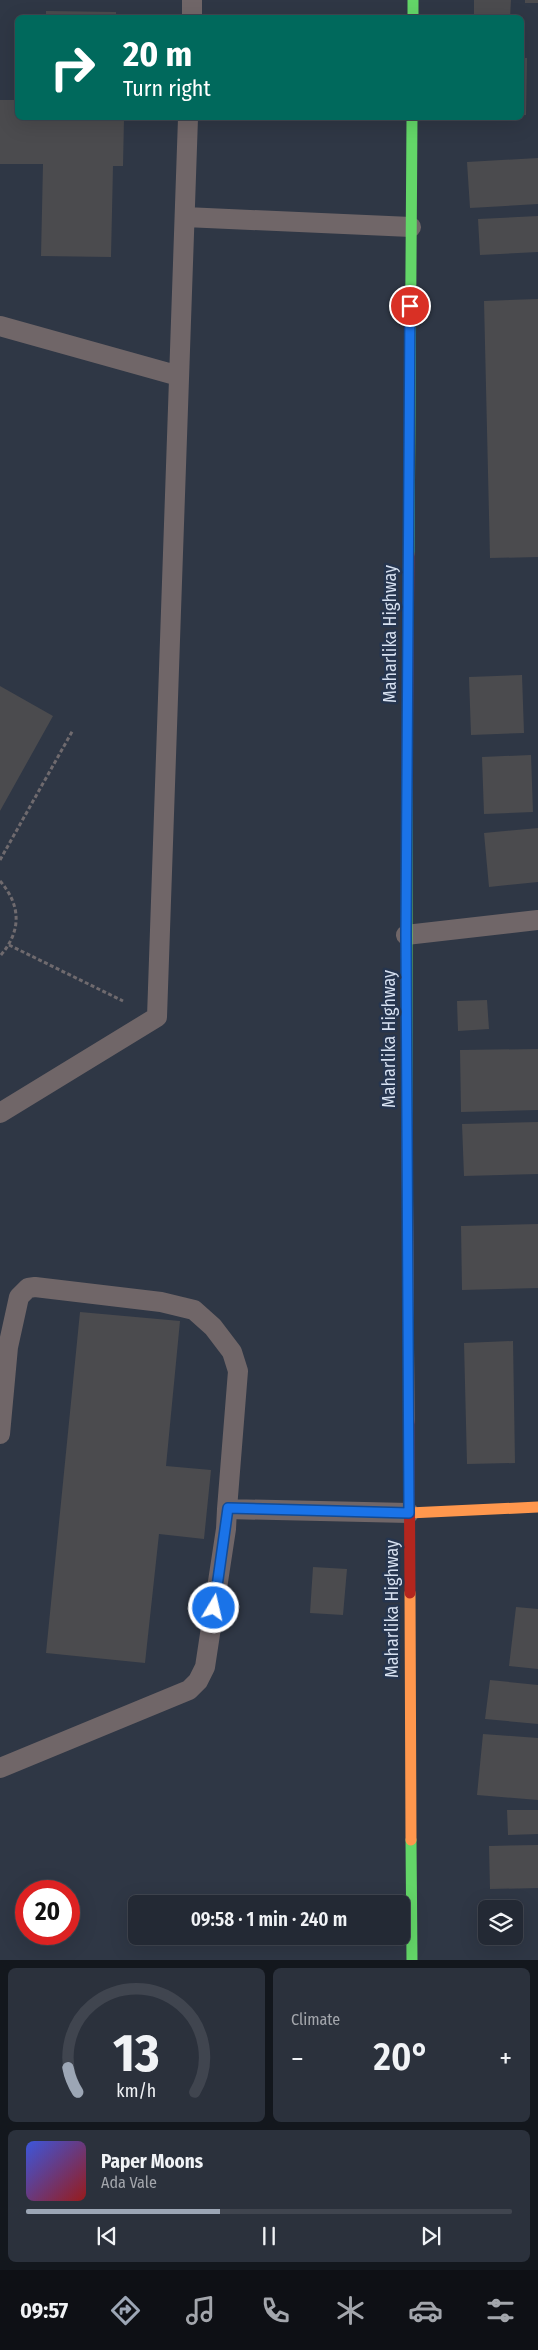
<!DOCTYPE html>
<meta charset="utf-8">
<style>
:root{--surface:#232934;--page:#2b313c;--text:#f1f3f6;--muted:#a3a6ac;--line:#40454f;--accent:#9ca6b5}
body{margin:0;font-family:"Fira Sans Condensed",sans-serif;background:var(--page);color:var(--text);height:100vh;display:flex;flex-direction:column;font-size:19px;white-space:nowrap}
*{box-sizing:border-box;margin:0}
p{font-size:16px;color:var(--muted)}
.icon{flex:none;width:28px;height:28px;fill:none;stroke:currentColor;stroke-width:2;stroke-linecap:round;stroke-linejoin:round}
.map{position:relative;height:1960px;overflow:hidden}
.panel{display:flex;flex-direction:column;gap:8px;padding:8px;background:#13171d;flex:1}
.panel>*{flex:none}
.top-card{position:absolute;left:15px;top:15px;width:509px;height:105px;border-radius:8px;box-shadow:0 5px 20px #0002,0 0 0 1px var(--line);background:#00695c;color:#fff;overflow:hidden}
.tools{position:absolute;left:478px;top:1900px;display:grid;gap:10px}
.tools a{display:grid;place-items:center;width:45px;height:45px;border-radius:8px;background:var(--surface);box-shadow:0 5px 20px #0002,0 0 0 1px var(--line);font-size:25px}
.speed{position:absolute;left:15px;top:1880px;display:flex;gap:10px;font-size:25px;font-weight:700;text-align:center}
.speed>*{display:grid;place-content:center;width:65px;height:65px;border-radius:50%;background:var(--surface);box-shadow:0 5px 20px #0002,0 0 0 1px var(--line);line-height:1}
.speed .limit{border:8px solid #d22;background:#fff;color:#111}
.pin{position:absolute;display:grid;place-items:center;width:42px;height:42px;color:#fff;margin:-21px;border:2px solid #fff;border-radius:50%;box-shadow:0 1px 5px #0007}
.me{position:absolute;width:55px;margin:-28px;rotate:9deg;stroke-linejoin:round;filter:drop-shadow(0 0 4px #0008)}
.turn{display:flex;align-items:center;gap:18px;height:105px;padding:0 25px;font-size:22px}
.turn .icon{width:65px;height:65px;stroke-width:2.5}
.turn b{display:block;font-size:35px;line-height:42px}
.big{font-size:38px;font-weight:600;line-height:1.1}
.panel .card{flex:1;display:flex;flex-direction:column;justify-content:center;gap:8px;min-width:0;padding:0 18px;border-radius:8px;background:var(--page)}
.panel .dial{align-items:center;gap:0}
.dial svg{height:130px;overflow:visible;fill:none;stroke:var(--line);stroke-width:7;stroke-linecap:round;text-anchor:middle}
.dial text{fill:var(--text);stroke:none}
.song{display:flex;align-items:center;gap:15px}
.cover{width:60px;height:60px;border-radius:8px;background:linear-gradient(135deg,hsl(230 70% 55%),hsl(0 70% 35%))}
.played{height:5px;border-radius:2px;background:linear-gradient(90deg,var(--accent) 40%,var(--line) 40%)}
.keys{display:flex;justify-content:space-around;direction:ltr}
.heat{display:flex;justify-content:space-between;align-items:center;font-size:28px;direction:ltr}
.panel .tiles{flex:1;display:grid;gap:8px;grid-template-columns:1fr 1fr}
.card:last-child{grid-column:span 2}
.trip{position:absolute;left:128px;top:1895px;width:282px;height:50px;border-radius:8px;background:var(--surface);box-shadow:0 5px 20px #0002,0 0 0 1px var(--line);font-weight:600;line-height:50px;text-align:center}
.dock{display:flex;height:80px;justify-content:space-around;align-items:center;background:#0e1015;color:var(--muted)}
.dock .icon{width:35px;height:35px}
.dock .active{color:var(--accent)}
.dock b{font-size:22px;color:var(--text)}
.map>svg:first-child{display:block}
.building{fill:#4b4b4e}
.lines{fill:none;stroke-linecap:round;stroke-linejoin:round}
.path{stroke:#6f6a6e;stroke-width:3;stroke-dasharray:4 2.5;stroke-linecap:butt}
.lane{stroke:#706668;stroke-width:20}
.fast{stroke:#63d668;stroke-width:11}
.slow{stroke:#ff974d;stroke-width:11}
.jam{stroke:#b3261e;stroke-width:11}
.route-casing{stroke:#114b97;stroke-width:12}
.route{stroke:#1a73e8;stroke-width:9}
.labels{text-anchor:middle;dominant-baseline:central;stroke-width:5;stroke-linejoin:round;paint-order:stroke}
.street-label{font-size:18px;fill:#d7e1f1;stroke:#26354e}
</style>
<div class="map">
<svg width="538" height="1960" viewBox="0 0 538 1960">
<rect width="100%" height="100%" fill="#2f3745"/>
<path class="building" d="M474,0H511L510,18H474Z
M525,0H538V3H525Z
M46,11L116,12V18H46Z
M521,58H527L526,115H521Z
M0,100H18V118H124L123,166H113L111,257L41,256L43,164H0Z
M538,158V204L470,208L467,162Z
M538,216V252L480,255L478,219Z
M538,299V557L490,558L484,301Z
M522,675L524,733L471,735L469,677Z
M0,686L53,716L0,811Z
M531,755L533,812L484,814L482,757Z
M538,828V882L489,887L484,833Z
M487,1000L489,1029L458,1031L457,1001Z
M538,1049V1110L461,1112L460,1050Z
M538,1122V1174L464,1176L462,1124Z
M538,1224V1288L462,1290L461,1226Z
M80,1312L180,1321L166,1466L211,1470L204,1539L159,1534L145,1663L46,1653Z
M513,1341L515,1463L467,1464L464,1343Z
M313,1567L347,1569L343,1615L310,1613Z
M516,1607L538,1609V1669L509,1666Z
M490,1680L538,1685V1724L485,1719Z
M483,1734L538,1738V1800L477,1795Z
M507,1810H538V1834L508,1835Z
M538,1845V1888L490,1889L489,1846Z"/>
<g class="lines">
<path class="path" d="M0,860L73,730
M0,881C21,905 22,931 0,956
M9,945L123,1001"/>
<path class="lane" d="M192,18V0
M185,217L411,227
M0,326L179,376
M406,935L538,920
M0,1113L157,1017L188,118
M0,1434L8,1347L19,1297L28,1288L35,1287L161,1302L194,1310L213,1327L232,1352L238,1371L227,1509
M0,1768L189,1690L198,1681L205,1667L226,1529L227,1509L409,1513"/>
<path class="fast" d="M413,0V18
M409,554L412,118
M407,1123V778
M411,1840L412,1960"/>
<path class="slow" d="M407,1123L409,1422
M409,1513L538,1507
M410,1593L411,1840"/>
<path class="jam" d="M407,778L409,554
M409,1422L410,1593"/>
</g>
<g class="lines">
<g class="route-casing">
<path id="route" d="M214,1608L228,1508L409,1513L406,935L410,306"/>
</g>
<use href="#route" class="route"/>
</g>
<g class="labels">
<g class="street-label">
<text transform="translate(390 634) rotate(-90)">Maharlika Highway</text>
<text transform="translate(389 1039) rotate(-90)">Maharlika Highway</text>
<text transform="translate(392 1609) rotate(-90)">Maharlika Highway</text>
</g>
</g>
</svg>
<div class="tools">
<a><svg class="icon" aria-label="layers" viewBox="0 0 24 24"><path d="M12 4l9 5-9 5-9-5zM3 14l9 5 9-5"/></svg></a>
</div>
<div class="speed"><div class="limit">20</div></div>
<div class="pin" style="left:410px;top:306px;background:#d93025"><svg class="icon" aria-label="arrive" viewBox="0 0 24 24"><path d="M6 21V4h12l-3 4 3 4H6"/></svg></div>
<svg class="me" style="left:214px;top:1608px" viewBox="-20 -20 40 40"><circle r="17" fill="#1a73e8" stroke="#fff" stroke-width="3"/><path d="M0-11L8 9 0 5-8 9z" fill="#fff"/></svg>
<div class="trip">09:58 · 1 min · 240 m</div>
<div class="top-card">
<div class="turn"><svg class="icon" aria-label="right" viewBox="0 0 24 24"><path d="M7 20v-9h11M14 6l5 5-5 5"/></svg><div><b>20 m</b>Turn right</div></div>
</div>
</div>
<section class="panel">
<div class="tiles">
<div class="card dial"><svg viewBox="0 0 100 80">
<path d="M14 69A42 42 0 1 1 86 69"/>
<path d="M14 69A42 42 0 0 1 8 54" stroke="#9ca6b5"/>
<text x="50" y="56" font-size="32" font-weight="700">13</text>
<text x="50" y="72" font-size="11">km/h</text>
</svg></div>
<div class="card"><p>Climate</p>
<div class="heat"><a>−</a><b class="big">20°</b><a>+</a></div>
</div>
<div class="card">
<div class="song"><i class="cover"></i><div><b>Paper Moons</b><p>Ada Vale</p></div></div>
<div class="played"></div>
<div class="keys"><svg class="icon" aria-label="previous" viewBox="0 0 24 24"><path d="M18 5L8 12l10 7zM5 5v14"/></svg><svg class="icon" aria-label="pause" viewBox="0 0 24 24"><path d="M8 5v14M16 5v14"/></svg><svg class="icon" aria-label="next" viewBox="0 0 24 24"><path d="M6 5l10 7-10 7zM19 5v14"/></svg></div>
</div>
</div>
</section>
<nav class="dock">
<b>09:57</b>
<svg class="icon active" aria-label="directions" viewBox="0 0 24 24"><path d="M12 3l9 9-9 9-9-9zM9 14v-3h6M13 9l2 2-2 2"/></svg>
<svg class="icon" aria-label="music" viewBox="0 0 24 24"><path d="M9 18V5l10-2v13"/><circle cx="6" cy="18" r="3"/><circle cx="16" cy="16" r="3"/></svg>
<svg class="icon" aria-label="phone" viewBox="0 0 24 24"><path d="M5 4h4l2 5-3 2q2 4 5 5l2-3 5 2v4C11 20 4 13 5 4z"/></svg>
<svg class="icon" aria-label="climate" viewBox="0 0 24 24"><path d="M12 3v18M4 7l16 10M4 17L20 7"/></svg>
<svg class="icon" aria-label="car" viewBox="0 0 24 24"><path d="M5 17H2v-5l4-1 3-4h7l3 4 3 1v5h-3M9 17h6M6 11h13"/><circle cx="7" cy="17" r="2"/><circle cx="17" cy="17" r="2"/></svg>
<svg class="icon" aria-label="filters" viewBox="0 0 24 24"><path d="M4 7h16M4 17h16"/><circle cx="9" cy="7" r="2"/><circle cx="15" cy="17" r="2"/></svg>
</nav>
